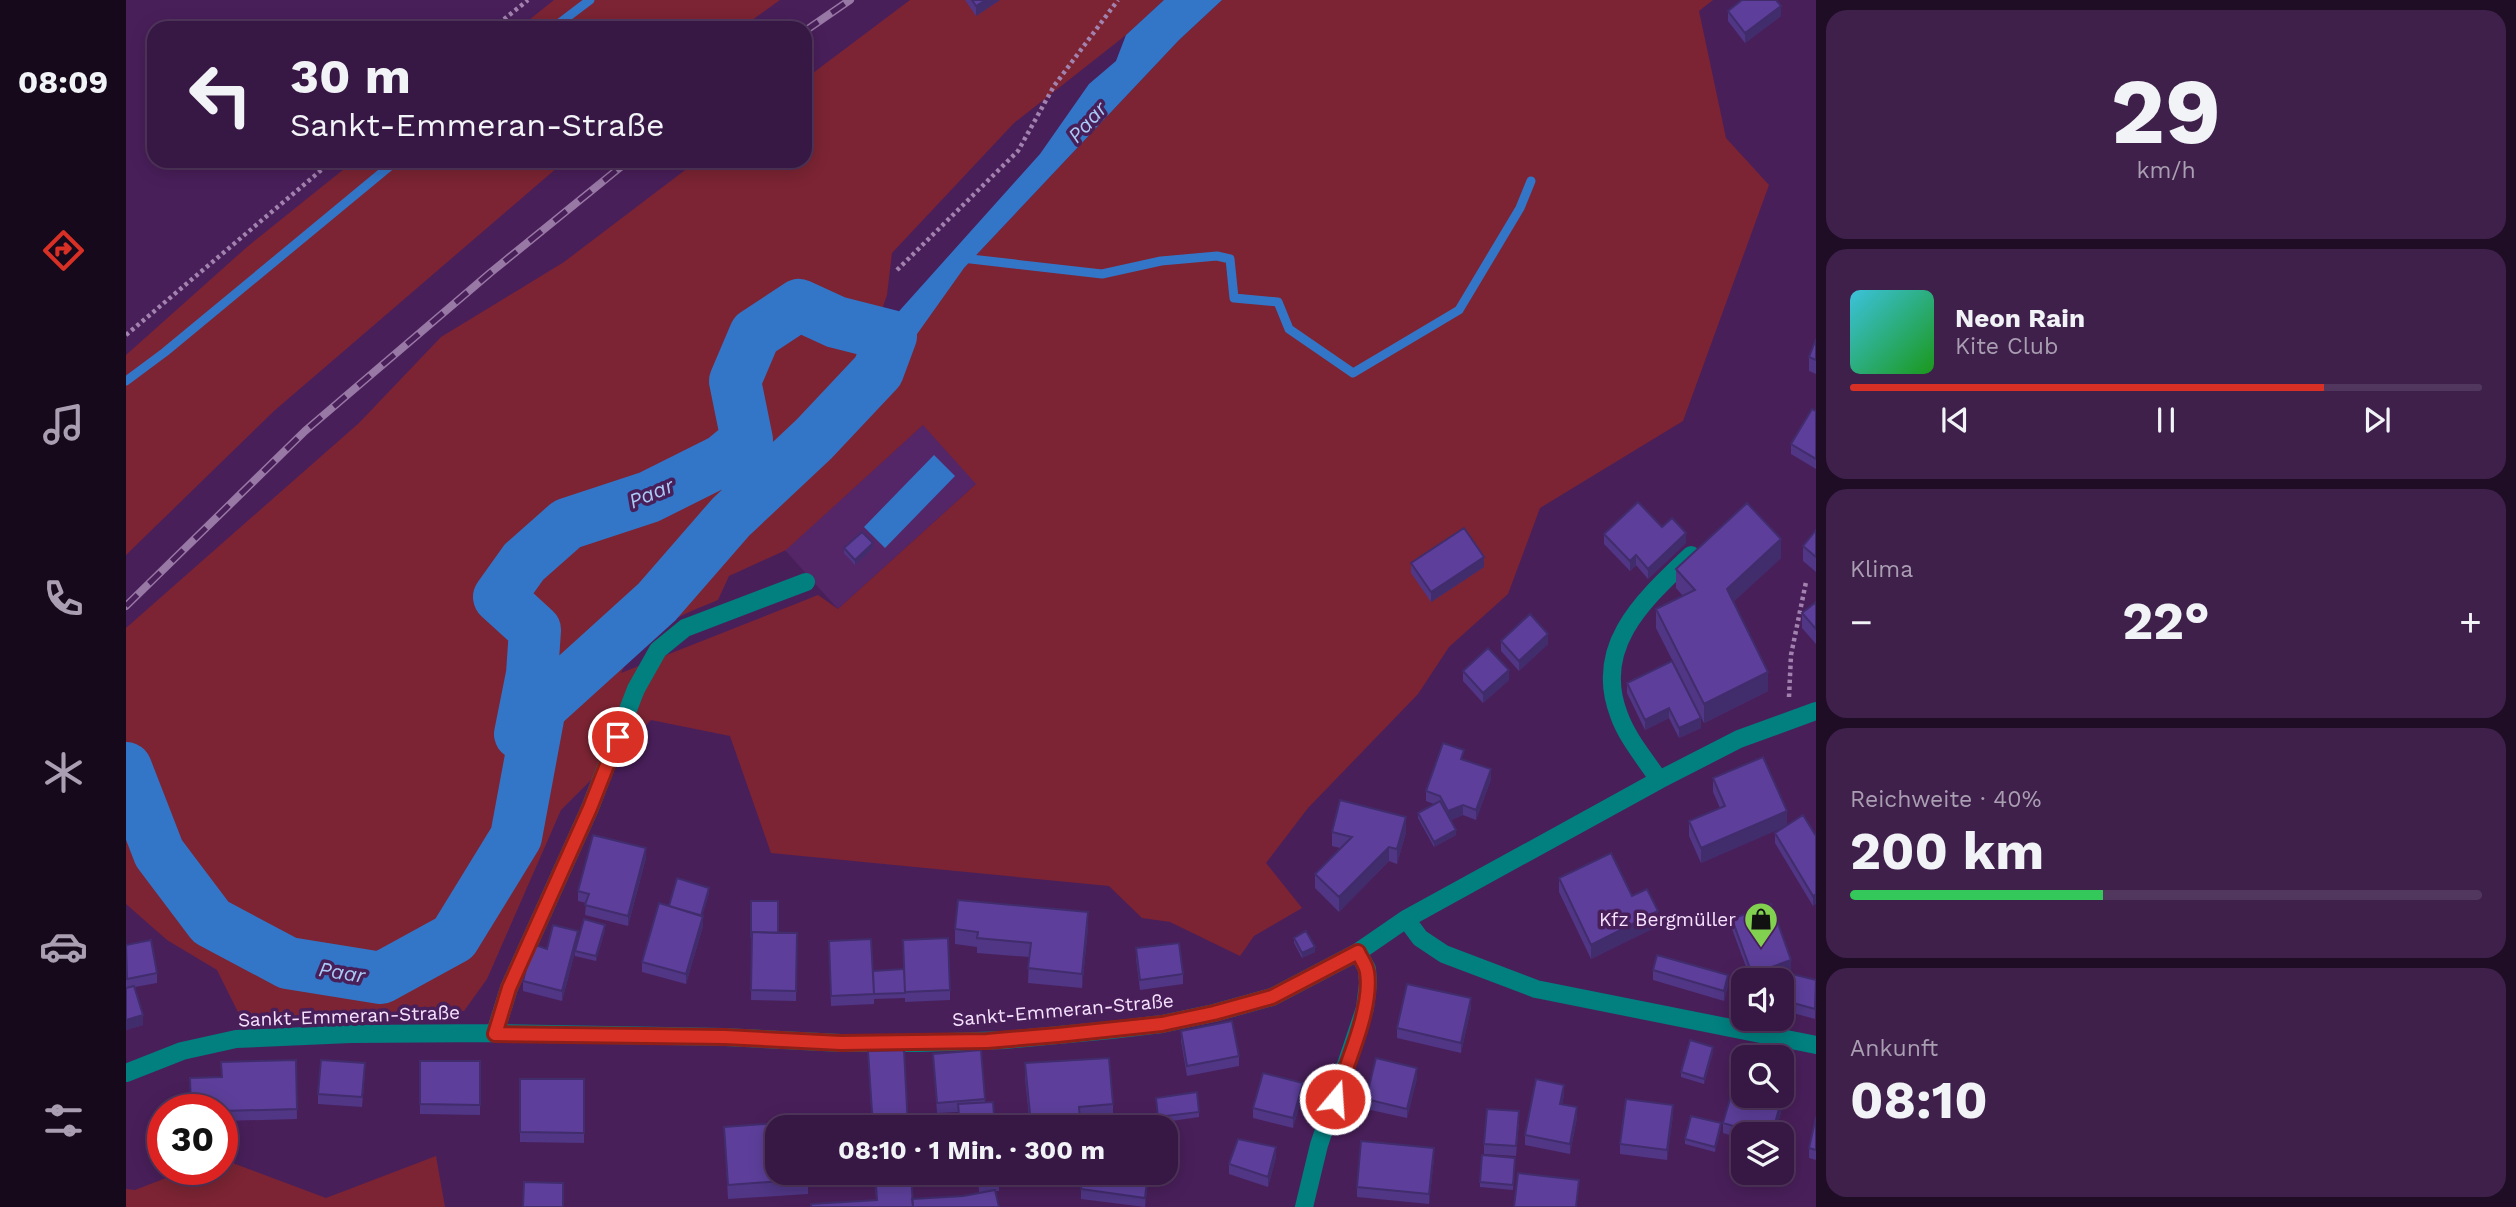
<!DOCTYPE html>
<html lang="de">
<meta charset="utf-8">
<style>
:root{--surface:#371744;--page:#3e204b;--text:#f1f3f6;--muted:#aa9fb2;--line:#51365d;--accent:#d93025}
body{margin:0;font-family:"Work Sans",sans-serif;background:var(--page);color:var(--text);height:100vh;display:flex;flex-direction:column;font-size:26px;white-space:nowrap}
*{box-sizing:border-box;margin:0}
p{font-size:23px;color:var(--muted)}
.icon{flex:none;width:38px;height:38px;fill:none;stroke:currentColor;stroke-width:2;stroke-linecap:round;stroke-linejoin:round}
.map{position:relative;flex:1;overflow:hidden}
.details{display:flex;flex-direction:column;gap:10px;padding:10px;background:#1e0d25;width:700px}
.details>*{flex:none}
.top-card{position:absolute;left:21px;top:21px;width:665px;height:147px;border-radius:21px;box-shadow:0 4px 18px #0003,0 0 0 2px var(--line);background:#371744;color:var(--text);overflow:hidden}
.buttons{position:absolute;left:1605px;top:968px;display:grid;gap:14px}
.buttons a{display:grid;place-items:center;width:63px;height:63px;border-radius:14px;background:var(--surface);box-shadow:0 4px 18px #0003,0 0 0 2px var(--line);font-size:35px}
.speed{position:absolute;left:21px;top:1094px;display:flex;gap:14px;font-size:35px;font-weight:700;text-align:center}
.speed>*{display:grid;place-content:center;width:91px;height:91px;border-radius:50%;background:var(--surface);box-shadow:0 4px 18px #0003,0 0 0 2px var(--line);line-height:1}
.speed .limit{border:10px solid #d22;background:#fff;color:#111}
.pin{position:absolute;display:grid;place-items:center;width:60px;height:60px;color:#fff;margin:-30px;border:4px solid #fff;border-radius:50%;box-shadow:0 2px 7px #0007}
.me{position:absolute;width:77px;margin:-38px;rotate:18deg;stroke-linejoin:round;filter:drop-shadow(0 0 5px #0008)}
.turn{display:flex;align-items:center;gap:24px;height:147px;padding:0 28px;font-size:32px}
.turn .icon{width:91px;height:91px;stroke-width:2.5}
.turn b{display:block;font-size:49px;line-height:60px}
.big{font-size:52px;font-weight:700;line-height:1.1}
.details .card{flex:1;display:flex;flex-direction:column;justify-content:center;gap:10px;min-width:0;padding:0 24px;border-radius:21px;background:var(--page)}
.details .dial{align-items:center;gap:0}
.dial b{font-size:91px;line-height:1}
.song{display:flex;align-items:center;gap:21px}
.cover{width:84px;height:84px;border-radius:10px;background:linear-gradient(135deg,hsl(190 70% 55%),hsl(120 70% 35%))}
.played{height:7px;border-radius:4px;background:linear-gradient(90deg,var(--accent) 75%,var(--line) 75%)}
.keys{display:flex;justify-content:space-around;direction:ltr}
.heat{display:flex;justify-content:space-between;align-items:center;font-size:38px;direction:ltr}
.charge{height:10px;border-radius:5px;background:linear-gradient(90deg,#34c759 40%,var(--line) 0)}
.trip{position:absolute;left:639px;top:1115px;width:413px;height:70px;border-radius:21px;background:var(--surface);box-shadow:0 4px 18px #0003,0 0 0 2px var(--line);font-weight:700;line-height:70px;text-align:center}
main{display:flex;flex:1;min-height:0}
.dock{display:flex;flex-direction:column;width:126px;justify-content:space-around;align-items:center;background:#16091b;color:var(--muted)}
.dock .icon{width:49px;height:49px}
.dock .active{color:var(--accent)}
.dock b{font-size:32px;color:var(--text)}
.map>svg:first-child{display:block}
.built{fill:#542667}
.green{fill:#7c2433;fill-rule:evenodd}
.water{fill:#3376c8}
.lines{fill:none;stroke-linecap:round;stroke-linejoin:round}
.stream{stroke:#3376c8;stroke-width:9}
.river{stroke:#3376c8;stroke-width:52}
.path{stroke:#a283af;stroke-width:4.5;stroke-dasharray:3.5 3.5;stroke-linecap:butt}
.minor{stroke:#027f7f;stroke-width:18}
.rail-casing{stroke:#9878a5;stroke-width:8}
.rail{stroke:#491f5a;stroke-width:5;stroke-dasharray:16;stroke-linecap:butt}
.wall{fill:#503685}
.shaded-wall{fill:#412c6c}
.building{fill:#5d3f9b;stroke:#412c6c;stroke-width:2}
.route-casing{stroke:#8d1f18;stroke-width:18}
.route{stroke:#d93025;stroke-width:12}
.labels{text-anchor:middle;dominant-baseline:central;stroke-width:7;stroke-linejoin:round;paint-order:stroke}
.poi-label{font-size:19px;fill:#f6e2ff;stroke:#491f5a;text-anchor:end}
.street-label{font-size:19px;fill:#f6e2ff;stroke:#491f5a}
.water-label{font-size:21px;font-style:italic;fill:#aacbf5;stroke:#491f5a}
</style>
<main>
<nav class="dock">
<b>08:09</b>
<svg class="icon active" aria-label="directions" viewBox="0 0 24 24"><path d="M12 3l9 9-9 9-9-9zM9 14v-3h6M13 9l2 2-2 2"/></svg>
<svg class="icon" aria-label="music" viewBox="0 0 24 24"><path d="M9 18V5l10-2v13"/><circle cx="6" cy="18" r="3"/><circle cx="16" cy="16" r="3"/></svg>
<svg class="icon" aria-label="phone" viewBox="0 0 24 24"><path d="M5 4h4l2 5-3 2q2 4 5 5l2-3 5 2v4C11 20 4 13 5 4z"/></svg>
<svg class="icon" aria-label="climate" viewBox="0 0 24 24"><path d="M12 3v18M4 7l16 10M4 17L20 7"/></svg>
<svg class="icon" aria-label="car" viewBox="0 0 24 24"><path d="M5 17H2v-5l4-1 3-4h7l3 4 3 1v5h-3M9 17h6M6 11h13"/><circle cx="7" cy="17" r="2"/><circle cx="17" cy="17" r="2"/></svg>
<svg class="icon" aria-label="filters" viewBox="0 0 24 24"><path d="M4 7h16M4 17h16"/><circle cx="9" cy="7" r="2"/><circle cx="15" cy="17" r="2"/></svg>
</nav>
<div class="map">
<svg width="1690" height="1207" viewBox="0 0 1690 1207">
<rect width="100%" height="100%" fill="#491f5a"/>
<path class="built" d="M798,424L851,483L712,609L659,550Z"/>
<path class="green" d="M428,0H654L615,28H393Z
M784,0H1038L1000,35L888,123L766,253L761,295L746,338L747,359L838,268L1053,40L1096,0H1587L1573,11L1600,138L1643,185L1557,421L1414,508L1382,594L1323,647L1292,694L1182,808L1140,863L1176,908L1128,936L1114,956L1044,922L1016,918L983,886L645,853L604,736L525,720L435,810L361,979L338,1011L115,1018L91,970L41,940L0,904V628L233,423L315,337L438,262L571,161H679V79ZM797,425L850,484L712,609L692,595L495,673C515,630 551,617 592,600L603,576L660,550Z
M228,161H439L148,411L0,555V355L121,247Z
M310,1156L319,1207H0V1189L9,1190L63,1169H96V1159L200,1198Z"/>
<path class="water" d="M1038,0H1096L1053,40L838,268L769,365L748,409L717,388L747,360L758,328L914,154L963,84L990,61L1000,35Z
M808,455L829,476L759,548L738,527Z"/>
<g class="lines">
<path class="stream" d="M427,28L464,0
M836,258L976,274L1035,261L1091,256L1104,259L1108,298L1152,302L1163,329L1227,373L1333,310L1394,208L1405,181
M0,381L39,352L270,161"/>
<path class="river" d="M394,734L406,674L409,630L373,597L398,562L441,524L523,497L597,460L621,440L609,381L629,334L673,305L710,322L765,336
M0,768L33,853L85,922L162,963L255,978L328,938L390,837L414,708L531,602L605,517L688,439L752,371L765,336"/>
<path class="path" d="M367,28L402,0
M771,270L892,151L928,86L992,0
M0,335L206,161
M1663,697L1665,655L1680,582"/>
<path class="minor" d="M1533,780C1520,760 1501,738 1493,715C1466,645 1519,599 1565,555
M1280,919L1294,938L1318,954L1410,989L1690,1045
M369,1033L383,988L464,808L510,689L532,650L559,628L680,582
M0,1073L56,1051L110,1039L225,1034L369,1033L599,1037L715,1043H793L879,1040L985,1030L1036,1024L1088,1013L1146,997L1232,952L1280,919L1533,780L1613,739L1690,711
M1178,1207L1193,1145L1239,1008L1242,983L1241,969L1232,952"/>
<g class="rail-casing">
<path id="rail" d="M679,31L724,0
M0,606L179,431L364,273L502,161"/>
</g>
<use href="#rail" class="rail"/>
</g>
<path class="wall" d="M839,0H874L850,16Z
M1602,11L1655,16L1619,43L1602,21Z
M1690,339V374L1683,371V357Z
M1690,411V469L1665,454V444Z
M1536,527L1560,543L1522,579L1510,565L1504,571L1478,544V534Z
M1690,530V572L1677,561V546Z
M718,548H747L729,565L718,553Z
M1655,558L1607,602L1642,691L1578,723L1530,628V609L1557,596L1550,588V569Z
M1285,563L1358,567L1305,602L1285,573Z
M1690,602V644L1676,628V613Z
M1375,641L1422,644L1393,671L1375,651Z
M1337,671L1383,680L1357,703L1337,681Z
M1501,683L1575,728L1553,738L1543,718L1519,730L1501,693Z
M1338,760L1365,779L1350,820L1337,815L1325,820L1330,835L1308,847L1292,818V813L1308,804L1300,801V791Z
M1587,778L1661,826L1690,836L1687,906L1649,843V833L1660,826L1575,863L1563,836V821L1594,808L1587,792Z
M1206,832H1280L1271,864L1263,861L1213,912L1189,888V874L1214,848L1206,846Z
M520,858L502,926L459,915L460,903L452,901V891Z
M1433,878L1532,926L1465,959L1433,892Z
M583,893L576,916L577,926L560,984L516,972V962L543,906Z
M625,901L652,933H671L670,1001L625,1000L626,942H625Z
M1606,919L1665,970L1659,972L1690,980L1689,1019L1656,1010V982L1658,972L1636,980H1625L1606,929Z
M962,927L956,988L902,983L903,957L851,953V947L829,944V929Z
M479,930L470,961L449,956V952L436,1001L397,991V981L421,949L452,940Z
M1168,938L1189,952L1176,958L1168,943Z
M0,945L31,973V983L9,987L17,1025L0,1030Z
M1010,948L1057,974V984L1014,990L1010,958Z
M703,951L747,971L824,990V1000L779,1002V998L748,999V1004L705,1006Z
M1527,970L1602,985L1598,1001L1527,980Z
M1345,1008L1335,1053L1271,1038V1028Z
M1055,1031L1113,1056V1066L1061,1076L1055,1041Z
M855,1050L859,1102L869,1127H833L832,1112L811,1113L807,1054Z
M742,1051L782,1127H746Z
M1587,1052L1578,1084L1555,1077V1072Z
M170,1060L171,1119L96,1121V1077Z
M294,1061H354V1115L294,1114Z
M899,1063L987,1104V1119L954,1122V1127H904L899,1078Z
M239,1073L236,1107L192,1104V1094Z
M1291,1078L1281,1118L1240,1109V1099Z
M394,1079H458V1143L394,1142Z
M1177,1093L1167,1128L1127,1118V1108Z
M1438,1095L1436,1104L1451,1117L1444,1154L1399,1145V1135Z
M1030,1098L1073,1112V1117L1032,1123Z
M1658,1101L1649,1134H1617V1139L1597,1133V1123Z
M1547,1115L1541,1160L1494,1154V1144Z
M1690,1117V1160L1683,1158V1148Z
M1393,1121L1390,1156L1358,1154V1144Z
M598,1127L682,1172V1194L602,1199Z
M1595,1128L1589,1152L1559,1144V1139Z
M1150,1157L1142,1187L1103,1174V1164Z
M1308,1158L1303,1204L1231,1197V1187Z
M1389,1158L1387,1190L1354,1187V1182Z
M748,1172H785L786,1199L837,1196L858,1192H853L852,1172H873V1191H869L873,1207L750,1200Z
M1023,1172L1019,1207L955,1199V1189Z"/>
<path class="shaded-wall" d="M860,0H874L850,16V6Z
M1655,6V16L1619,43V33Z
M1560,533V543L1522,579V569Z
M1655,539V558L1601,608V589Z
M747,543V548L729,565V560Z
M1510,555V565L1504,571V561Z
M1358,557V567L1305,602V592Z
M1422,634V644L1393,671V661Z
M1383,670V680L1357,703V693Z
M1642,672V691L1578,723V704Z
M1543,708V718L1519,730V720Z
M1575,718V728L1553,738V728Z
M1365,769V779L1350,820V810Z
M1337,805V815L1322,821V811Z
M1661,811V826L1575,863V848Z
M1280,817V832L1271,864V849Z
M1330,830V835L1308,847V842Z
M1263,847V861L1213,912V897Z
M520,848V858L502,926V916Z
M583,888V893L574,925V920Z
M1690,894V904L1687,906V896Z
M1532,911V926L1465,959V945Z
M962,912V927L956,988V974Z
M577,916V926L560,984V974Z
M479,925V930L470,961V956Z
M452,931V941L436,1001V991Z
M1189,947V952L1176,958V953Z
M1665,960V970L1636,980H1626V974Z
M1602,975V985L1598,1001V991Z
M1345,998V1008L1335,1053V1043Z
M17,1015V1025L0,1030V1020Z
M1587,1047V1052L1578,1084V1079Z
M1291,1068V1078L1281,1118V1109Z
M1177,1083V1093L1167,1128V1118Z
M1438,1085V1095L1434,1114V1104Z
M1658,1091V1101L1649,1134H1646Z
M1547,1105V1115L1541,1160V1150Z
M1451,1107V1117L1444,1154V1144Z
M1595,1123V1128L1589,1152V1147Z
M1150,1147V1157L1142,1187V1177Z
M1308,1148V1158L1303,1204V1194Z
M1022,1172H1023L1019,1207V1198Z"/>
<path class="building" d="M846,0H860L850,6Z
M1616,0H1650L1655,6L1619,33L1602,11Z
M1690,339V360L1683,357Z
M1686,409L1690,411V459L1665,444Z
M1512,502L1536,527L1546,518L1560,533L1522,569L1510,555L1504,561L1478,534Z
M1621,503L1655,539L1601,589L1642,672L1578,704L1530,609L1569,590L1550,569Z
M1338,528L1358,557L1305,592L1285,563Z
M1690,530V557L1677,546Z
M736,532L747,543L729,560L718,548Z
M1690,602V629L1676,613Z
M1404,614L1422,634L1393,661L1375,641Z
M1362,648L1383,670L1357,693L1337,671Z
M1546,661L1575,718L1553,728L1543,708L1519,720L1501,683Z
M1317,743L1338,750L1335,759L1365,769L1350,810L1337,805L1322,811L1314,796L1300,791Z
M1637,757L1661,811L1575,848L1563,821L1599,806L1587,778Z
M1214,800L1280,817L1271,849L1263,847L1213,897L1189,874L1226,837L1206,832Z
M1314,801L1330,830L1308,842L1292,813Z
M1677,815L1690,836V894L1687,896L1649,833Z
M467,835L520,848L502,916L459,905L463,894L452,891Z
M1485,853L1506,896L1521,889L1532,911L1465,945L1433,878Z
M551,878L583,888L575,916L543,906Z
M832,900L962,912L956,974L902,968L905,943L851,938L852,932L829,929Z
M625,901H652V933L626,932V937H625Z
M533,903L577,916L560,974L516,962Z
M1645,904L1665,960L1626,974L1606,919Z
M458,919L479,925L470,956L449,951Z
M427,925L452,931L436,991L397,981L406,944L421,949Z
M1180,931L1189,947L1176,953L1168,938Z
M626,932L671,933L670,991L625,990Z
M822,938L824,990L779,992L777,940Z
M745,939L748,994L705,996L703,941Z
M25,940L31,973L1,979L0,945Z
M1053,943L1057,974L1014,980L1010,948Z
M1531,955L1602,975L1598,991L1527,970Z
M778,969L779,993L748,994L747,971Z
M1658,972L1690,980L1689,1009L1656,1000V982Z
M1281,984L1345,998L1335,1043L1271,1028Z
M8,986L17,1015L0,1020V988Z
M1106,1021L1113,1056L1061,1066L1055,1031Z
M1564,1040L1587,1047L1578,1079L1555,1072Z
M778,1050L782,1127H747L742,1051Z
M855,1050L859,1099L811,1103L807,1054Z
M983,1058L987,1104L953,1107L954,1119L905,1124L899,1063Z
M1250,1058L1291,1068L1281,1109L1240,1099Z
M170,1060L171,1109L96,1111V1110H65L64,1078L96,1077L95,1062Z
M195,1060L239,1063L236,1097L192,1094Z
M294,1061H354V1105L294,1104Z
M1137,1073L1177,1083L1167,1118L1127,1108Z
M1610,1078L1617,1079V1096H1656V1090L1658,1091L1646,1134H1635L1597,1123Z
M394,1079H458V1133L394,1132Z
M1410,1079L1438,1085L1434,1104L1451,1107L1444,1144L1399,1135Z
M1071,1092L1073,1112L1032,1117L1030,1098Z
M1500,1099L1547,1105L1541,1150L1494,1144Z
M867,1102L869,1127H834L832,1104Z
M1361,1109L1393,1111L1390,1146L1358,1144Z
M1565,1116L1595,1123L1589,1147L1559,1139Z
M1690,1117V1150L1683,1148Z
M678,1121V1127H651V1172H682V1179L602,1185L598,1127Z
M1112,1139L1150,1147L1142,1177L1103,1164Z
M1235,1141L1308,1148L1303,1194L1231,1187Z
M1356,1155L1389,1158L1387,1185L1354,1182Z
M749,1172H785L787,1207H685V1204L751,1200Z
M852,1172H873V1181L853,1182Z
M957,1172H1022L1019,1198L955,1189Z
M1392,1173L1453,1180L1450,1207H1388Z
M398,1182L437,1183V1207H397Z
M869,1190L873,1207H787L786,1199L837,1196Z"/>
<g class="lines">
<g class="route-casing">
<path id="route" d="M492,737L464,808L383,988L369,1034L599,1037L715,1043L861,1041L932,1035L1036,1024L1088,1013L1146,997L1232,952C1235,959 1240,965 1241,972C1247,1008 1220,1065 1209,1099"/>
</g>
<use href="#route" class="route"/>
</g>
<defs>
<g id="shop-pin" transform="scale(1.75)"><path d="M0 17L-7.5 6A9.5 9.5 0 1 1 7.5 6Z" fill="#82d04f" stroke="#491f5a"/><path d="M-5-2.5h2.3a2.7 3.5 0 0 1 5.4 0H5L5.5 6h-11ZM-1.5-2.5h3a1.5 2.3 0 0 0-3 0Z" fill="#111"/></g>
</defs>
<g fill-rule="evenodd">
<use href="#shop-pin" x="1635" y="919"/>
</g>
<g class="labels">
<g class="poi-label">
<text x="1610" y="919">Kfz Bergmüller</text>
</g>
<g class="street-label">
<text transform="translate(937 1010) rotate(-5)">Sankt-Emmeran-Straße</text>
<text transform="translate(223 1016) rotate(-2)">Sankt-Emmeran-Straße</text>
</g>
<g class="water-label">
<text transform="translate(961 122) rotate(-48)">Paar</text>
<text transform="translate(525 493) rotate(-23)">Paar</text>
<text transform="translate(216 972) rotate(9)">Paar</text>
</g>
</g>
</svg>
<div class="buttons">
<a><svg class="icon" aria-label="sound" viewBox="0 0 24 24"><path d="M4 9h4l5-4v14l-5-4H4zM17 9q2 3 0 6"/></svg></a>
<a><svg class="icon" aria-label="search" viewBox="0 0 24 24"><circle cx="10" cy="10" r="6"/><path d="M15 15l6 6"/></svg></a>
<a><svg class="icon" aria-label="layers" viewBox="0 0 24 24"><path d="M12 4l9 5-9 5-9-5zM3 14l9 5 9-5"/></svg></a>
</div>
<div class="speed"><div class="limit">30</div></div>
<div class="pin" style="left:492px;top:737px;background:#d93025"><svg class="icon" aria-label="arrive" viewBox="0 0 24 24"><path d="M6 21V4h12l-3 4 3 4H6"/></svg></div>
<svg class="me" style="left:1209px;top:1099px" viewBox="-20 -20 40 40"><circle r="17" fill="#d93025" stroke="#fff" stroke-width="3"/><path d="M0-11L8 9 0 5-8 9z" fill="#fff"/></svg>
<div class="trip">08:10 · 1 Min. · 300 m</div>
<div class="top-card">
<div class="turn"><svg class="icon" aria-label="left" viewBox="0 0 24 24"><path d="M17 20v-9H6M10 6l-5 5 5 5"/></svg><div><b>30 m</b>Sankt-Emmeran-Straße</div></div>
</div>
</div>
<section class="details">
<div class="card dial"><b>29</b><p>km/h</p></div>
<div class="card">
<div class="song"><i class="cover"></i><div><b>Neon Rain</b><p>Kite Club</p></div></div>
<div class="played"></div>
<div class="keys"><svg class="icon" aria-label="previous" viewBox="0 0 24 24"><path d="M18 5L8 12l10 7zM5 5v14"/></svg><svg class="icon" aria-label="pause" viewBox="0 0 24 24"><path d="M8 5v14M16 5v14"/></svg><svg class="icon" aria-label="next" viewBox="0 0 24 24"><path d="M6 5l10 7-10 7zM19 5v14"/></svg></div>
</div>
<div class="card"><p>Klima</p>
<div class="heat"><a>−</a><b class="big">22°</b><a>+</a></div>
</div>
<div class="card"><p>Reichweite · 40%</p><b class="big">200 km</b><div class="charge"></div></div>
<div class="card"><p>Ankunft</p><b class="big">08:10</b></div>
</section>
</main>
